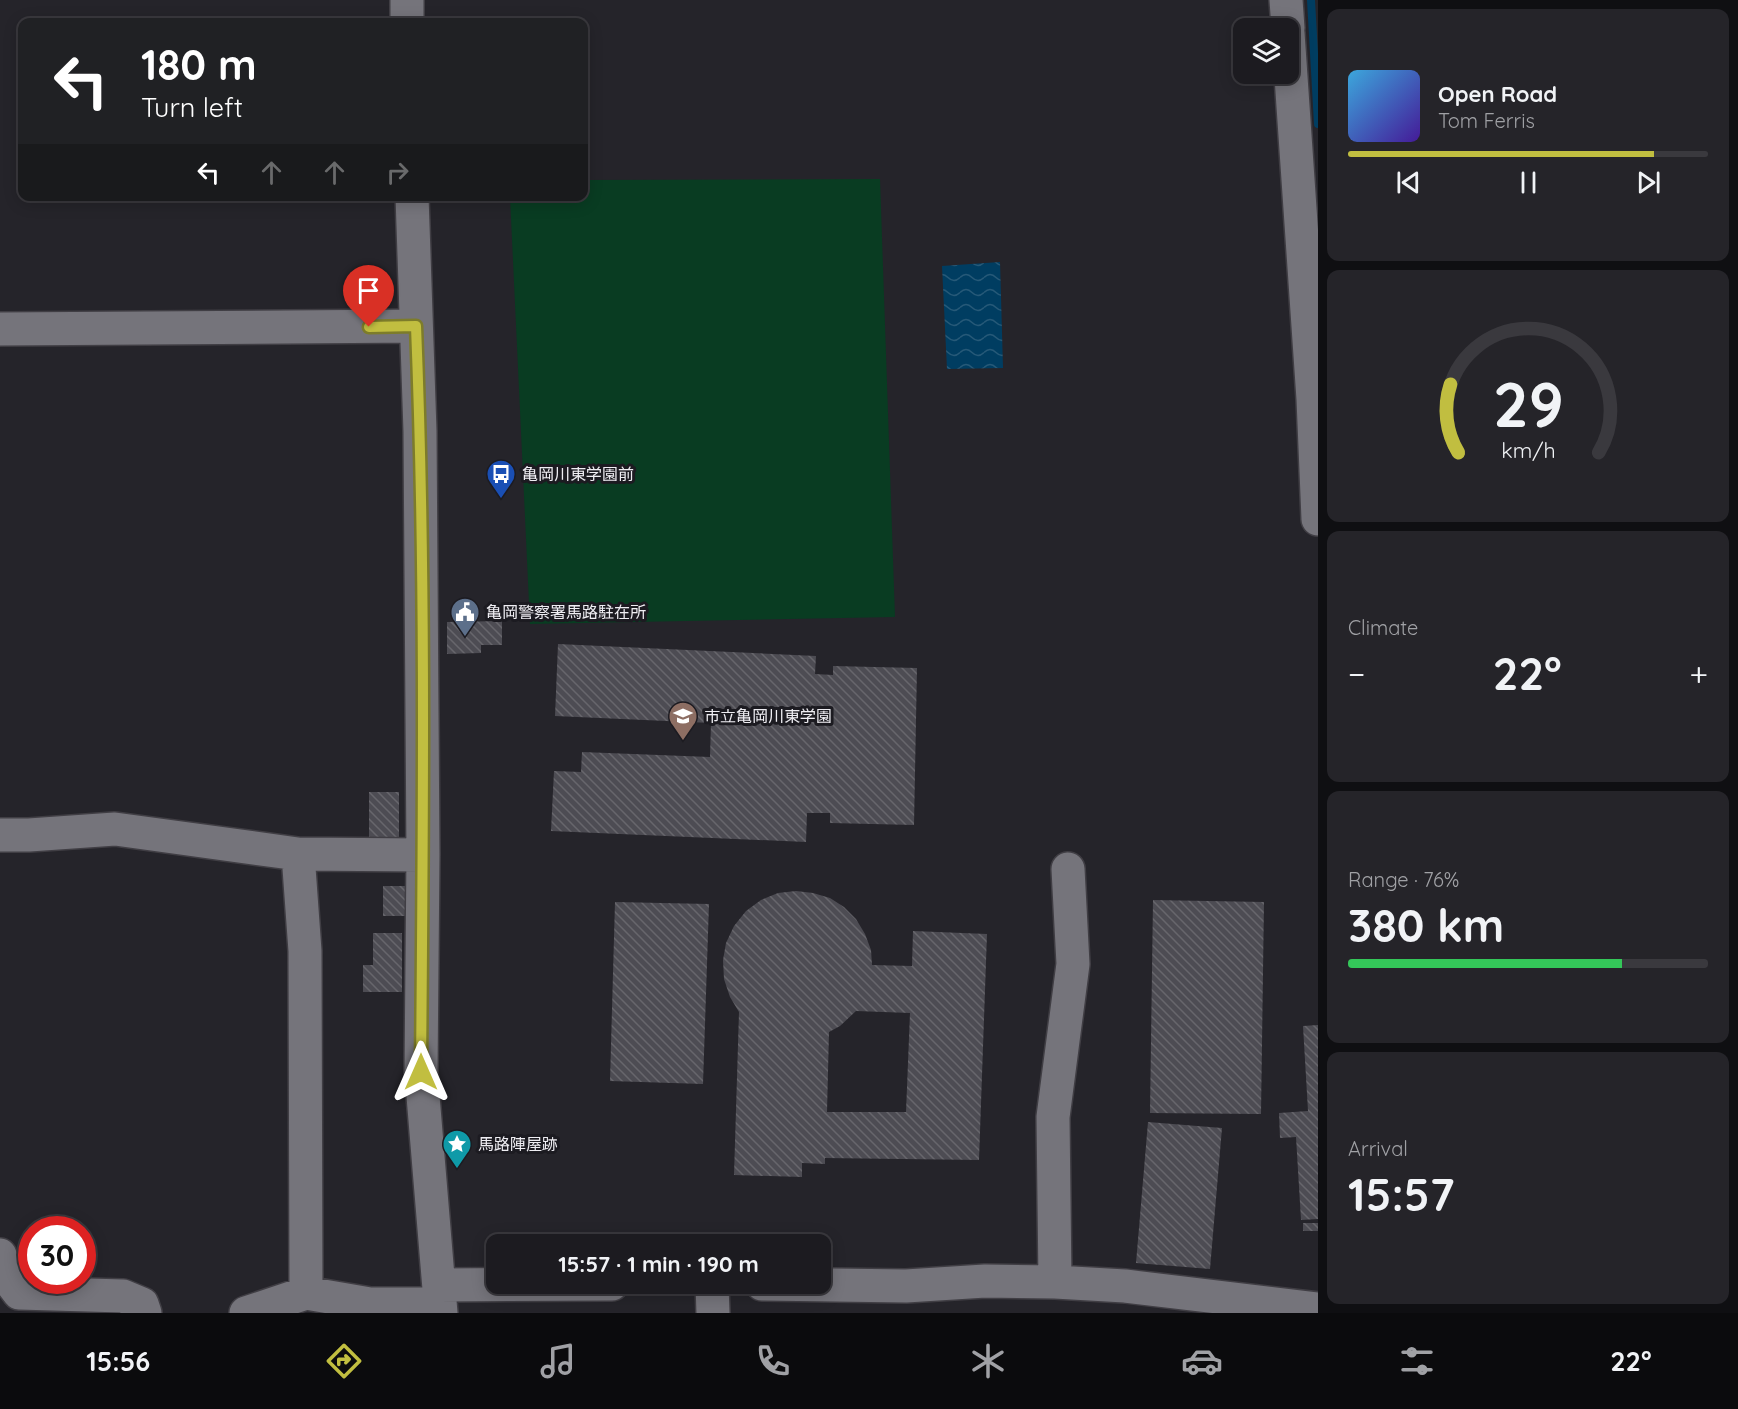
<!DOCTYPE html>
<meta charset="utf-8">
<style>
:root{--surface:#1c1b20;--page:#252429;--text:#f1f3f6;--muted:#a0a1a5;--line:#3a393e;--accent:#c1be40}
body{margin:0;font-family:Quicksand,"Noto Sans JP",sans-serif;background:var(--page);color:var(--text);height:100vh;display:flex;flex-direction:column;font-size:22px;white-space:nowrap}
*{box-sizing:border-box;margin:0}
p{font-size:20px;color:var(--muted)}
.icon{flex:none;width:33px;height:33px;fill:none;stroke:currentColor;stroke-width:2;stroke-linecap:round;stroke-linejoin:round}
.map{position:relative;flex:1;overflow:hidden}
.panel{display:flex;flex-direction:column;gap:9px;padding:9px;background:#0f0f12;width:420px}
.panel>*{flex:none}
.hud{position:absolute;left:18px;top:18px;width:570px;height:183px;border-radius:12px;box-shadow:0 3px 15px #0003,0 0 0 2px var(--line);background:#202124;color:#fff;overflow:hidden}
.tools{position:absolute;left:1233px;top:18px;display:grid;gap:12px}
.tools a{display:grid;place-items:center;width:66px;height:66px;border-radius:12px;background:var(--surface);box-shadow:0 3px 15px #0003,0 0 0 2px var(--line);font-size:30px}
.speed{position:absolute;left:18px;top:1216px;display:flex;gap:12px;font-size:30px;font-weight:700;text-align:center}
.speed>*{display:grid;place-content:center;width:78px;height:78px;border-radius:50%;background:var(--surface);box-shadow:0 3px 15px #0003,0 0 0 2px var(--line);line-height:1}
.speed .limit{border:9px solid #d22;background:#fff;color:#111}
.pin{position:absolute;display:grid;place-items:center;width:51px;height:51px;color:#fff;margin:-62px -26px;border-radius:50% 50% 50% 0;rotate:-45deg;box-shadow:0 0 6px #0007}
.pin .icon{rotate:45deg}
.me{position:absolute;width:66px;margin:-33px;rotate:0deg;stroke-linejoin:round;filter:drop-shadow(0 0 4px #0008)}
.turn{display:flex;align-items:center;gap:21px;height:126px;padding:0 24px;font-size:27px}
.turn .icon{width:78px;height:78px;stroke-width:2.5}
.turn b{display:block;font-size:42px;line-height:51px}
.lanes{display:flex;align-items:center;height:57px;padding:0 24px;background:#0003;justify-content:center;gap:30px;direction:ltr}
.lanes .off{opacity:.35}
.big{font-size:45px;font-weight:800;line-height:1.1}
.panel .widget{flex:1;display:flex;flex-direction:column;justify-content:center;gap:9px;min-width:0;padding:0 21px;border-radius:12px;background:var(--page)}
.panel .dial{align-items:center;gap:0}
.dial svg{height:156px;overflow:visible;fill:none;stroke:var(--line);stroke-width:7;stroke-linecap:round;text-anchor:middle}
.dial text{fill:var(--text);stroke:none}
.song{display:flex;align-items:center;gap:18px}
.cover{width:72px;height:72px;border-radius:9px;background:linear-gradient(135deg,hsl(200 70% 55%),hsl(260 70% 35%))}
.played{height:6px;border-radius:3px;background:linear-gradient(90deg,var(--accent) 85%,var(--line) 85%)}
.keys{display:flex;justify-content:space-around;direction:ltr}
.heat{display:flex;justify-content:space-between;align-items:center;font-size:33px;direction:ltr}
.charge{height:9px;border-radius:4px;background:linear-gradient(90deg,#34c759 76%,var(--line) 0)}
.trip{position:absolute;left:486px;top:1234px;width:345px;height:60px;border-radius:12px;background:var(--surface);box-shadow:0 3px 15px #0003,0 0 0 2px var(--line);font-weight:800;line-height:60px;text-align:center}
.menu{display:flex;height:96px;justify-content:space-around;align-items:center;background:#0b0b0d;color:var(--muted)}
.menu .icon{width:42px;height:42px}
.menu .current{color:var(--accent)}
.menu b{font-size:27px;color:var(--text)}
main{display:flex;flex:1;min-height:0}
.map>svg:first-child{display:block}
.pitch{fill:#093c22}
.water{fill:url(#water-waves)}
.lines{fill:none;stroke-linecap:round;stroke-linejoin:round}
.stream{stroke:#003d61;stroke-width:8}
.building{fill:url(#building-back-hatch);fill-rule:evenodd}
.street-casing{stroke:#403e44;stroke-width:36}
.street{stroke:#75747b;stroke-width:33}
.route-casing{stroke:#7d7c2a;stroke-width:15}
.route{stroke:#c1be40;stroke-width:10}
.labels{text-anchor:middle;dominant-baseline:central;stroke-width:6;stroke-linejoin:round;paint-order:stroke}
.poi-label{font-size:16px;fill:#efeef3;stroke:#1c1b21;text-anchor:start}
</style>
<main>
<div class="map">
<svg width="1318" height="1313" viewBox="0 0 1318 1313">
<defs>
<pattern id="water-waves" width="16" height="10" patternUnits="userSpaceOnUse" patternTransform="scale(1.5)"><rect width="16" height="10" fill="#003d61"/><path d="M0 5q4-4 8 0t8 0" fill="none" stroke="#265978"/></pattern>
<pattern id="building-back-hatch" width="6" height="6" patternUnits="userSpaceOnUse" patternTransform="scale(1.5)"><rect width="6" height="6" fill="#4d4c53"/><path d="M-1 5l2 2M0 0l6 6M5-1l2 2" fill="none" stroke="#67666c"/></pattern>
</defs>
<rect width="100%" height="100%" fill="#25242a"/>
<path class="pitch" d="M880,179L895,617L530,624L510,197L584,196V180Z"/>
<path class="water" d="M1000,262L1003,368L947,369L942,266Z"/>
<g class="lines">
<path class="stream" d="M1311,0L1318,124"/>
</g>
<path class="building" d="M502,621V645H481V653L447,654V622Z
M558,644L816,656L815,674L833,675V666L917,668L914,825L830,823V813H807L806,842L551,831L554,771L581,772L582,752L710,757L711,723L555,716Z
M369,792H399V839H369Z
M383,886H405V916H383Z
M796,891L813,893L830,898L844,907L856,919L865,934L871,950L872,965L912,966L913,931L987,934L979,1160L825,1158V1164L802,1163V1177L734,1175L739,1012L730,997L724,979L723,960L726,943L734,926L746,911L761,900L778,893ZM856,1011L910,1013L906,1112H827L829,1032L840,1026Z
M1153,900L1264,902L1261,1114L1150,1113Z
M615,902L709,904L703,1084L610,1081Z
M373,933H402V992H363V965H373Z
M1318,1025V1219L1301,1220L1296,1137L1280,1138L1279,1113L1308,1111L1303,1026Z
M1148,1122L1222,1128L1210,1269L1136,1263Z
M1303,1223H1318V1231H1303Z"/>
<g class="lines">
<g class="street-casing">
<path id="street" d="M407,0V22
M1286,0L1288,28
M1288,33L1313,399L1318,519
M412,196L420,431L423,855L421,1072L441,1313
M0,329L416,326
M0,835H29L115,829L298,854L423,855
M298,854L305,951L306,1293
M0,1255L9,1280L19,1293L123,1296L142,1304L145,1313
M1055,1282L1053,1117L1073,964L1068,869
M712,1284L713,1313
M762,1284L906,1286L985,1281L1055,1282L1125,1286L1318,1309
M439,1285L612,1284
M246,1313L306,1293L370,1304H440"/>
</g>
<use href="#street" class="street"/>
</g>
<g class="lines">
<g class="route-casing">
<path id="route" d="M369,327L416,326C426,574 423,823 421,1072"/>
</g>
<use href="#route" class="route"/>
</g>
<defs>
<g id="bus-pin" transform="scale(1.5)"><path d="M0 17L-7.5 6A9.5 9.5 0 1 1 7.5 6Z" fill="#1a4fb4" stroke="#1c1b21"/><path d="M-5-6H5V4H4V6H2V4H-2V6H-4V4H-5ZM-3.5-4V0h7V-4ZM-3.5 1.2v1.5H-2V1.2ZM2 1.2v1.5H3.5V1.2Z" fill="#fff"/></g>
<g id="civic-pin" transform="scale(1.5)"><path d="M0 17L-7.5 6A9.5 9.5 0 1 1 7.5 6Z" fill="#5c6f8a" stroke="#1c1b21"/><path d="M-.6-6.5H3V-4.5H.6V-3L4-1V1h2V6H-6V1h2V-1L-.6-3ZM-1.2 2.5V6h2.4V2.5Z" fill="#fff"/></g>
<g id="school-pin" transform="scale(1.5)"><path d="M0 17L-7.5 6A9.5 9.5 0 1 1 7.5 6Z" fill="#8d6e63" stroke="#1c1b21"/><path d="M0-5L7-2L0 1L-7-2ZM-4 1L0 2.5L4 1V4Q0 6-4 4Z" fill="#fff"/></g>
<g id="sight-pin" transform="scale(1.5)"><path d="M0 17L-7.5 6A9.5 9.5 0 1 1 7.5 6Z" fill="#0f9aa8" stroke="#1c1b21"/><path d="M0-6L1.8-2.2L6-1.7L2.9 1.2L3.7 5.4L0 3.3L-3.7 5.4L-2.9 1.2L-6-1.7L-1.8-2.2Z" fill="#fff"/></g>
</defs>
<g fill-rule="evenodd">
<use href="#bus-pin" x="501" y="474"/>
<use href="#civic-pin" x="465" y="612"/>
<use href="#school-pin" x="683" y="716"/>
<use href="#sight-pin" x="457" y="1144"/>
</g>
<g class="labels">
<g class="poi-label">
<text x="522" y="474">亀岡川東学園前</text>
<text x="486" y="612">亀岡警察署馬路駐在所</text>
<text x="704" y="716">市立亀岡川東学園</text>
<text x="478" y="1144">馬路陣屋跡</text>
</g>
</g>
</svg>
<div class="tools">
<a><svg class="icon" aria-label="layers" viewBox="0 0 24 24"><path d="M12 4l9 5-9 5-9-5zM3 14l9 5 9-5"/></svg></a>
</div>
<div class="speed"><div class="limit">30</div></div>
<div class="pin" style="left:369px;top:327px;background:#d93025"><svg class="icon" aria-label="arrive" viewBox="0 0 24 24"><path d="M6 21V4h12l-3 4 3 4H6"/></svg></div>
<svg class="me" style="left:421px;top:1072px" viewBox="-20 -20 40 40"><path d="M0-17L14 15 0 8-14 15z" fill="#c1be40" stroke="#fff" stroke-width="4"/></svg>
<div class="trip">15:57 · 1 min · 190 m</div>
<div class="hud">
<div class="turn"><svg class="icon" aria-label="left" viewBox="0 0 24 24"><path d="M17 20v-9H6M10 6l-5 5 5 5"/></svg><div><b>180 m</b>Turn left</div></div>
<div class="lanes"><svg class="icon" aria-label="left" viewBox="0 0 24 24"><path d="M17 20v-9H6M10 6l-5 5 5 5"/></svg><svg class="icon off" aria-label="ahead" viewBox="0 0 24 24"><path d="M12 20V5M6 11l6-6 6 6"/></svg><svg class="icon off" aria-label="ahead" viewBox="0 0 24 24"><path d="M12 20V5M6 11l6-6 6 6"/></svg><svg class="icon off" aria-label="right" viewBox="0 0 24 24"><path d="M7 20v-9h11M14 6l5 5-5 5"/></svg></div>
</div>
</div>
<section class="panel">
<div class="widget">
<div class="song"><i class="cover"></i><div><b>Open Road</b><p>Tom Ferris</p></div></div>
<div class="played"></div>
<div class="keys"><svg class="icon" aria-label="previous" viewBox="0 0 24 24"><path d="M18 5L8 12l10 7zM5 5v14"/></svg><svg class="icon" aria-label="pause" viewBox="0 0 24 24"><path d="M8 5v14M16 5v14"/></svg><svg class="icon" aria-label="next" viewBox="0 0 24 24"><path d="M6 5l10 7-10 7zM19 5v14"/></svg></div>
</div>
<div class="widget dial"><svg viewBox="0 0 100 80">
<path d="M14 69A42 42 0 1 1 86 69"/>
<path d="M14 69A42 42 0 0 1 10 34" stroke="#c1be40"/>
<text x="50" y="56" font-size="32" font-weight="700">29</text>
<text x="50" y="72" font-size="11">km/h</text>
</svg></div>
<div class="widget"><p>Climate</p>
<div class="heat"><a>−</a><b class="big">22°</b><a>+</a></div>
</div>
<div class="widget"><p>Range · 76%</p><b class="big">380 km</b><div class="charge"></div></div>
<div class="widget"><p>Arrival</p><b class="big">15:57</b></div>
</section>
</main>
<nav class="menu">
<b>15:56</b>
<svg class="icon current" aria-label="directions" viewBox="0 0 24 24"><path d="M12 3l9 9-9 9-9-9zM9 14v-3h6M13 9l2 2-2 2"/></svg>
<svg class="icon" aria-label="music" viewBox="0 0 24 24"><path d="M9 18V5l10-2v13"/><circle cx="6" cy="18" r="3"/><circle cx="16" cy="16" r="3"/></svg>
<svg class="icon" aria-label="phone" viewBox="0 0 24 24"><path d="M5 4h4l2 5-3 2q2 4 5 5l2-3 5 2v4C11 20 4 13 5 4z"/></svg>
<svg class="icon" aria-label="climate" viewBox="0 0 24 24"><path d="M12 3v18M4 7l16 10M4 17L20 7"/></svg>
<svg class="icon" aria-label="car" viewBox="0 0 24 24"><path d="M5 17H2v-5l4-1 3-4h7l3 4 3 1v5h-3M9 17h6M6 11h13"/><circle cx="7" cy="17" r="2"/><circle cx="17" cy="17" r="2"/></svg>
<svg class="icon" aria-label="filters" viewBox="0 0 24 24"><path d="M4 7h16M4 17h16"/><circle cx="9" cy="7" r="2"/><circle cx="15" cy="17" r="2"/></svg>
<b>22°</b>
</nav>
